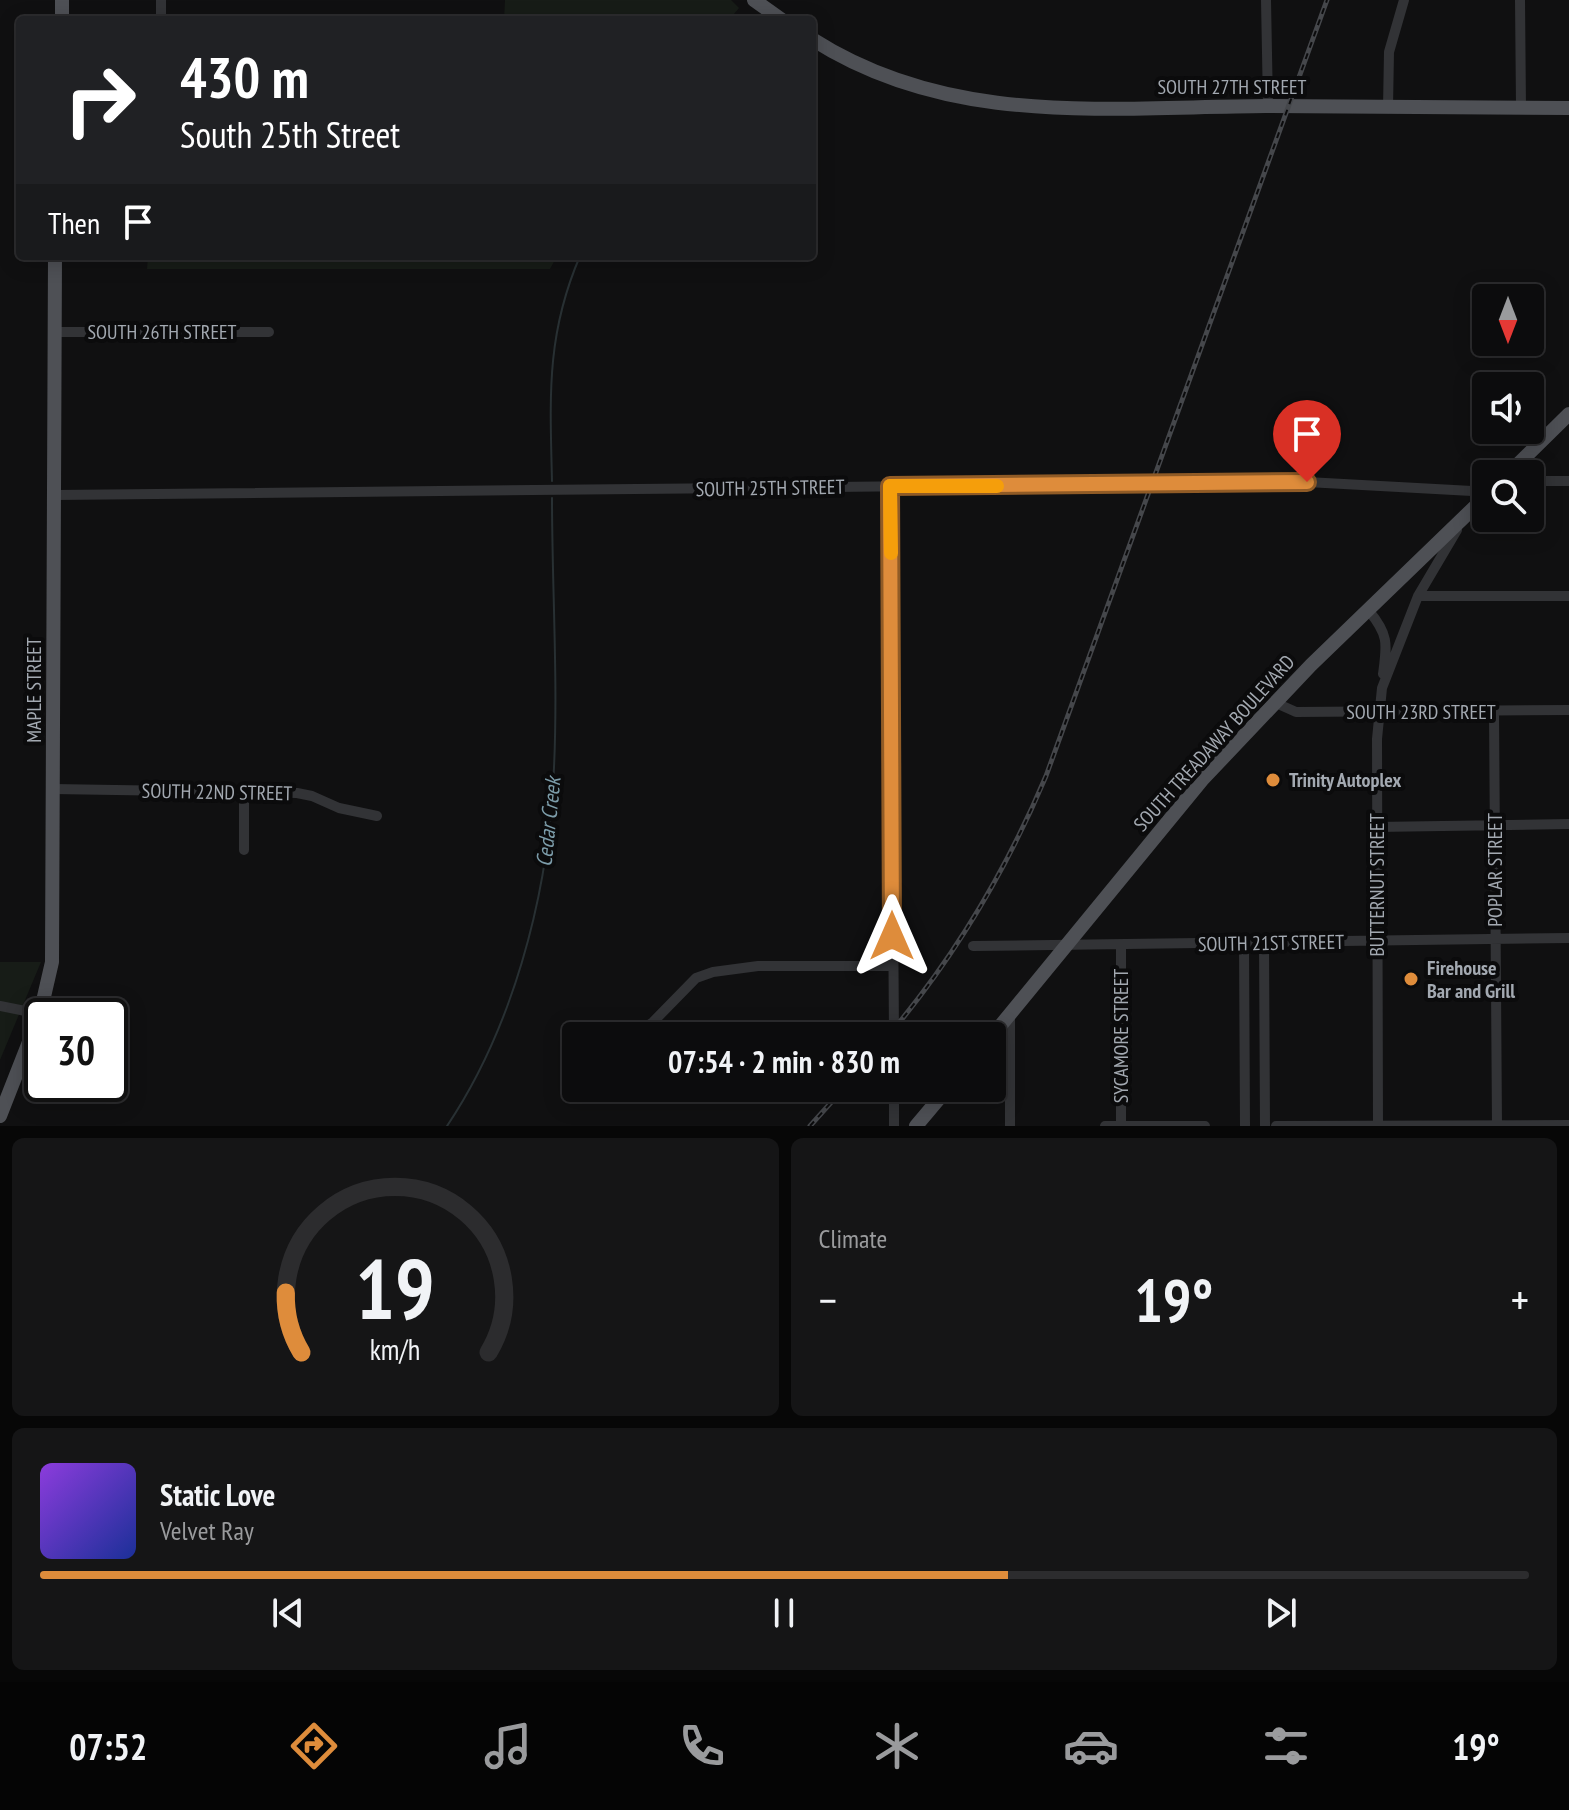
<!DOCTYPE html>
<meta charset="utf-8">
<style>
:root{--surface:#0c0c0d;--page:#151516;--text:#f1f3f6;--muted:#9a9b9d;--line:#2c2c2e;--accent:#de8c3b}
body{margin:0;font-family:"PT Sans Narrow",sans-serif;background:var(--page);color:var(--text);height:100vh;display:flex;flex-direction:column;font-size:30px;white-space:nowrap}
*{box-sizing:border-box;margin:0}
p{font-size:26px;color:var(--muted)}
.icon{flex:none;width:44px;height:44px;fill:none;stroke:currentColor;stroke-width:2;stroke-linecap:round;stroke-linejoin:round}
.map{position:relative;height:1126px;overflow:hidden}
.side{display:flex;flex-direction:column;gap:12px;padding:12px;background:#070707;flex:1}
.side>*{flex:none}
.guide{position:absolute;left:16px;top:16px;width:800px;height:244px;border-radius:8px;box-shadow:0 4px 20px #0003,0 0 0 2px var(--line);background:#202124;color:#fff;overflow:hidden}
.needle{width:52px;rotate:180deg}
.fabs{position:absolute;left:1472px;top:284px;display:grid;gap:16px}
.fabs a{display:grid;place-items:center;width:72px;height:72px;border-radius:8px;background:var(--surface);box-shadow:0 4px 20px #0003,0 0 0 2px var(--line);font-size:40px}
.speed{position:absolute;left:24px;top:998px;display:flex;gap:16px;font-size:40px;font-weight:700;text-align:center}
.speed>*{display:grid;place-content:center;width:104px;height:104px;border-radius:50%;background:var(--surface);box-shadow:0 4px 20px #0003,0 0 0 2px var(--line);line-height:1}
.speed .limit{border:4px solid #111;border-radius:12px;background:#fff;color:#111}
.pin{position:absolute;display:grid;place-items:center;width:68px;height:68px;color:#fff;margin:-82px -34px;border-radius:50% 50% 50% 0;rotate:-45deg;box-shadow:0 0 8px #0007}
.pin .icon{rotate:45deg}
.me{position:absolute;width:88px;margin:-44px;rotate:0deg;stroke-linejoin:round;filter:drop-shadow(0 0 6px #0008)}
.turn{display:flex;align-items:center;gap:28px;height:168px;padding:0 32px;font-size:36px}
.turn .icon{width:104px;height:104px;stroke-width:2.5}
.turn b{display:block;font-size:56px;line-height:68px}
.then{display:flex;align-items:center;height:76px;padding:0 32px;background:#0003;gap:16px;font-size:30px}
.big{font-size:60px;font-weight:700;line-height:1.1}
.side .card{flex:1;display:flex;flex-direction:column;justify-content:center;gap:12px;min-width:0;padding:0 28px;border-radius:12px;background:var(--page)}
.side .dial{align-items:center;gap:0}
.dial svg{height:208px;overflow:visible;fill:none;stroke:var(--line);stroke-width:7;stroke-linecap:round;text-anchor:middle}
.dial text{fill:var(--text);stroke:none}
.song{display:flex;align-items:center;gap:24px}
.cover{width:96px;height:96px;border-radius:12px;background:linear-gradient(135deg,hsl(270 70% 55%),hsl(230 70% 35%))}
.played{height:8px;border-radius:4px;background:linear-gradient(90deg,var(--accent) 65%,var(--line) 65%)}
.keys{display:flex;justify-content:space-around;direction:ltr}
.heat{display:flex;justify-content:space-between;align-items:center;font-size:44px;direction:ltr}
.side .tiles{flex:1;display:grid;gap:12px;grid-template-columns:1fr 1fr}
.card:last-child{grid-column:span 2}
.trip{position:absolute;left:562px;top:1022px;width:444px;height:80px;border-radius:8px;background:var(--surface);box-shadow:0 4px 20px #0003,0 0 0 2px var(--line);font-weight:700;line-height:80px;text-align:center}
.tab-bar{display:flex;height:128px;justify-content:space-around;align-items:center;background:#050505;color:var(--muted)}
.tab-bar .icon{width:56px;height:56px}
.tab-bar .active{color:var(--accent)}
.tab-bar b{font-size:36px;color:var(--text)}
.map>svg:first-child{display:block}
.green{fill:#171c17}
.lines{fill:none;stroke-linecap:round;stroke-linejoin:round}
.stream{stroke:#283033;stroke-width:2}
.minor{stroke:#323336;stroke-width:10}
.major{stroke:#4e5055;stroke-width:14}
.rail-casing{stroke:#45474b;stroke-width:5}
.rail{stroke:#0b0b0c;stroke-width:2;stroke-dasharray:6;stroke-linecap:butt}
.route-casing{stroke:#905b26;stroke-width:20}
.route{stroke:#de8c3b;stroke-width:14}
.slow{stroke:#f59e0b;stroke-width:14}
.poi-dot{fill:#de8c3b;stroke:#0b0b0c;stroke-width:3}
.labels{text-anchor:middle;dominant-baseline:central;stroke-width:8;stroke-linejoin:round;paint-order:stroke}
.street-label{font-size:20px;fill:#a3a9b1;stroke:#0b0b0c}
.poi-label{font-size:20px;font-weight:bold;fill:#a3a9b1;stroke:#0b0b0c;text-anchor:start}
.water-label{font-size:22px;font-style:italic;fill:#7c9ca9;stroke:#0b0b0c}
</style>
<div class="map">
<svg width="1569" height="1126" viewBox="0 0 1569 1126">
<rect width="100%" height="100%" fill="#101011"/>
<path class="green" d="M505,0H731L739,8L729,20H504Z
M148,256H557L550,269H147Z
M0,962H41L0,1060Z"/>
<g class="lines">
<path class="stream" d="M752,20L756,15
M552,481C550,397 546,335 580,256
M447,1126C512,1029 546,901 553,786C559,690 552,594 552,498"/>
<path class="minor" d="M1266,0L1268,106
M1520,0L1521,107
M161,18V0
M1388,107L1389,52L1404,0
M55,332H269
M1530,481H1569
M890,486L894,1036
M55,495L1307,482L1472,491L1482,499
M1418,596H1569
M1369,611C1389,635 1387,644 1383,674
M1276,703L1296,712L1569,710
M1494,712L1497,1125
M53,789L297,793L312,796L339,808L377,816
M1376,827L1569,824
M244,850V791
M1244,943L1245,1126
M1264,943L1265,1126
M973,946L1569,938
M1121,946V1126
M0,1006L40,1014
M1010,1015V1126
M615,1031H640L653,1022L696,978L713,972L758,966H892
M894,1088V1126
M1105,1126H1205
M1276,1126L1569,1125
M1378,1126L1377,739L1382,688L1418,596L1457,530"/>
<path class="major" d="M754,0L782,20
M62,20V0
M812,39C951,128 1109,107 1266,106C1367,106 1468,107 1569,108
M1508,474L1569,414
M992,1036L1202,780L1311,665L1486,496
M0,1116L40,1014L52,962L55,256
M916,1126L948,1088"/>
<g class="rail-casing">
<path id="rail" d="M888,1036C955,957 1006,871 1046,776L1327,0
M810,1126L844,1088"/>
</g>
<use href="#rail" class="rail"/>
</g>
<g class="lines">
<g class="route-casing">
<path id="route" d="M892,936L890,486L1307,482"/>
</g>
<use href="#route" class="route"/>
<path class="slow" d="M891,553L890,486H997"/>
</g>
<g class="poi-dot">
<circle cx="1273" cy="780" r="8"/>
<circle cx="1411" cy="979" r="8"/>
</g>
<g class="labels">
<g class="street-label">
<text x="1232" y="87">SOUTH 27TH STREET</text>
<text x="162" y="332">SOUTH 26TH STREET</text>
<text transform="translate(770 488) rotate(-1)">SOUTH 25TH STREET</text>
<text transform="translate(34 690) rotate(-90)">MAPLE STREET</text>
<text x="1421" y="712">SOUTH 23RD STREET</text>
<text transform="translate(1214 743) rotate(-48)">SOUTH TREADAWAY BOULEVARD</text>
<text transform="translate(217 792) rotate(1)">SOUTH 22ND STREET</text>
<text transform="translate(1495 870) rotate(-90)">POPLAR STREET</text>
<text transform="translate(1377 885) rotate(-90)">BUTTERNUT STREET</text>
<text transform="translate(1271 943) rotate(-1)">SOUTH 21ST STREET</text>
<text transform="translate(1121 1036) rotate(-90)">SYCAMORE STREET</text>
</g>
<g class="poi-label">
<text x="1289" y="780">Trinity Autoplex</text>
<text x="1427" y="968">Firehouse<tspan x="1427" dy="23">Bar and Grill</tspan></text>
</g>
<g class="water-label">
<text transform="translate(548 822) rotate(-84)">Cedar Creek</text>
</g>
</g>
</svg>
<div class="fabs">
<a><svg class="needle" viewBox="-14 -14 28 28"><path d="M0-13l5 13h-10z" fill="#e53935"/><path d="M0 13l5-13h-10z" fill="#9a9b9d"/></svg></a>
<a><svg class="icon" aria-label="sound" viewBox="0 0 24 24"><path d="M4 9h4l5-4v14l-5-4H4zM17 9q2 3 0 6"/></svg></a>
<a><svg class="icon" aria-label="search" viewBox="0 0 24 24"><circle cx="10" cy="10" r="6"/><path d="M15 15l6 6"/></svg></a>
</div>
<div class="speed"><div class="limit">30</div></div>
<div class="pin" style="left:1307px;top:482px;background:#d93025"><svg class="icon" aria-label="arrive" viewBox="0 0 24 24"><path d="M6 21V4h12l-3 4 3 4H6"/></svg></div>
<svg class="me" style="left:892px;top:936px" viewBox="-20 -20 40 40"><path d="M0-17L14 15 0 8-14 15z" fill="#de8c3b" stroke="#fff" stroke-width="4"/></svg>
<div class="trip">07:54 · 2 min · 830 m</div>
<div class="guide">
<div class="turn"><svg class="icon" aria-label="right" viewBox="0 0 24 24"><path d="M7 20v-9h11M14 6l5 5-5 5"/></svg><div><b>430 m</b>South 25th Street</div></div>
<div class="then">Then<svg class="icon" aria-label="arrive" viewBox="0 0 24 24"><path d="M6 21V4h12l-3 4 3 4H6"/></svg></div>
</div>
</div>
<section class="side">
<div class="tiles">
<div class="card dial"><svg viewBox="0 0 100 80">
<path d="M14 69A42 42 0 1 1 86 69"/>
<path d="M14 69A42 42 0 0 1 8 46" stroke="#de8c3b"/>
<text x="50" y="56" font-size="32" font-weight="700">19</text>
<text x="50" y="72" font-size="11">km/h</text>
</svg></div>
<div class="card"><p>Climate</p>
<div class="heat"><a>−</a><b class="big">19°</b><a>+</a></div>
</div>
<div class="card">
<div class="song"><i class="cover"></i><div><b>Static Love</b><p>Velvet Ray</p></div></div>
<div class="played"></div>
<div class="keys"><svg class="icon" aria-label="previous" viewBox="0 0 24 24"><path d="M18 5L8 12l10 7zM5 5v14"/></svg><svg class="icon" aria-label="pause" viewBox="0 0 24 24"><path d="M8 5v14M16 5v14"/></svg><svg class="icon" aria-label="next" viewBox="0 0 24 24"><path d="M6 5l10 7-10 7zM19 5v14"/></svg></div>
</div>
</div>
</section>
<nav class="tab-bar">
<b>07:52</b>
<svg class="icon active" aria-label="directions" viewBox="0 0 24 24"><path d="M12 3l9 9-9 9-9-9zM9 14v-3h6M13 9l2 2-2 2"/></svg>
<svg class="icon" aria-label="music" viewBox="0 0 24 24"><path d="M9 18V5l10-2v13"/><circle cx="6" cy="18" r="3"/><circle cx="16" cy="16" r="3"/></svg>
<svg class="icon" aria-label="phone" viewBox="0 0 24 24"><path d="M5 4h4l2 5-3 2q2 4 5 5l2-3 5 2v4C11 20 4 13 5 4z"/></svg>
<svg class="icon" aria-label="climate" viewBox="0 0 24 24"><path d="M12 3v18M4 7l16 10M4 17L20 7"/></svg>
<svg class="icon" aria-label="car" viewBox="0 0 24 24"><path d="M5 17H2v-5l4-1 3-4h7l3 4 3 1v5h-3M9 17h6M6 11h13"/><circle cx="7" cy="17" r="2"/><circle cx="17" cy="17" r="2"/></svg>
<svg class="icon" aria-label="filters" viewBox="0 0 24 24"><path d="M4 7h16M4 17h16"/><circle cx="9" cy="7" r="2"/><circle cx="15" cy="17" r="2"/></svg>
<b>19°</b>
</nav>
